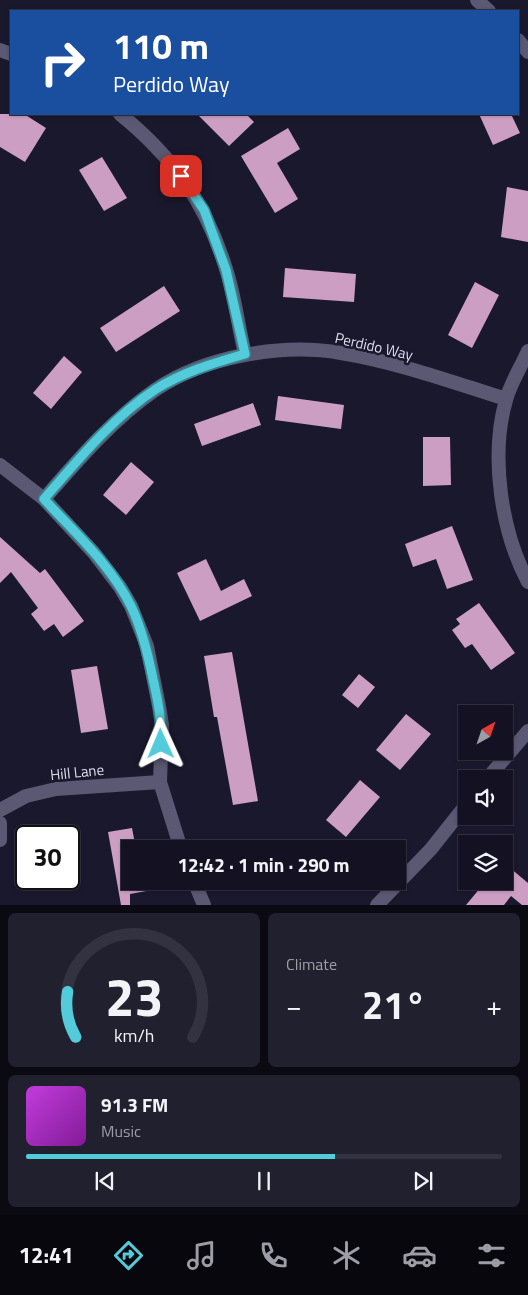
<!DOCTYPE html>
<meta charset="utf-8">
<style>
:root{--surface:#141222;--page:#21202f;--text:#f1f3f6;--muted:#9d9ea5;--line:#333240;--accent:#53cbda}
body{margin:0;font-family:"Titillium Web",sans-serif;background:var(--page);color:var(--text);height:100vh;display:flex;flex-direction:column;font-size:19px;white-space:nowrap}
*{box-sizing:border-box;margin:0}
p{font-size:16px;color:var(--muted)}
.icon{flex:none;width:28px;height:28px;fill:none;stroke:currentColor;stroke-width:2;stroke-linecap:round;stroke-linejoin:round}
.map{position:relative;height:905px;overflow:hidden}
.side{display:flex;flex-direction:column;gap:8px;padding:8px;background:#0b0a13;flex:1}
.side>*{flex:none}
.top-card{position:absolute;left:10px;top:10px;width:509px;height:105px;border-radius:0px;box-shadow:0 1px 4px #0004,0 0 0 1px var(--line);background:#1a4fa0;color:#fff;overflow:hidden}
.needle{width:32px;rotate:40deg}
.buttons{position:absolute;left:458px;top:705px;display:grid;gap:10px}
.buttons a{display:grid;place-items:center;width:55px;height:55px;border-radius:0px;background:var(--surface);box-shadow:0 1px 4px #0004,0 0 0 1px var(--line);font-size:25px}
.speed{position:absolute;left:15px;top:825px;display:flex;gap:10px;font-size:25px;font-weight:700;text-align:center}
.speed>*{display:grid;place-content:center;width:65px;height:65px;border-radius:50%;background:var(--surface);box-shadow:0 1px 4px #0004,0 0 0 1px var(--line);line-height:1}
.speed .limit{border:2px solid #111;border-radius:8px;background:#fff;color:#111}
.pin{position:absolute;display:grid;place-items:center;width:42px;height:42px;color:#fff;margin:-21px;border-radius:10px;box-shadow:0 2px 8px #0006}
.me{position:absolute;width:55px;margin:-28px;rotate:359deg;stroke-linejoin:round;filter:drop-shadow(0 0 4px #0008)}
.turn{display:flex;align-items:center;gap:18px;height:105px;padding:0 20px;font-size:22px}
.turn .icon{width:65px;height:65px;stroke-width:2.5}
.turn b{display:block;font-size:35px;line-height:42px}
.big{font-size:38px;font-weight:700;line-height:1.1}
.side .tile{flex:1;display:flex;flex-direction:column;justify-content:center;gap:8px;min-width:0;padding:0 18px;border-radius:8px;background:var(--page)}
.side .dial{align-items:center;gap:0}
.dial svg{height:130px;overflow:visible;fill:none;stroke:var(--line);stroke-width:7;stroke-linecap:round;text-anchor:middle}
.dial text{fill:var(--text);stroke:none}
.song{display:flex;align-items:center;gap:15px}
.cover{width:60px;height:60px;border-radius:8px;background:linear-gradient(135deg,hsl(290 70% 55%),hsl(290 70% 35%))}
.played{height:5px;border-radius:2px;background:linear-gradient(90deg,var(--accent) 65%,var(--line) 65%)}
.keys{display:flex;justify-content:space-around;direction:ltr}
.heat{display:flex;justify-content:space-between;align-items:center;font-size:28px;direction:ltr}
.side .tiles{flex:1;display:grid;gap:8px;grid-template-columns:1fr 1fr}
.tile:last-child{grid-column:span 2}
.trip{position:absolute;left:121px;top:840px;width:285px;height:50px;border-radius:0px;background:var(--surface);box-shadow:0 1px 4px #0004,0 0 0 1px var(--line);font-weight:700;line-height:50px;text-align:center}
.tabs{display:flex;height:80px;justify-content:space-around;align-items:center;background:#08070e;color:var(--muted)}
.tabs .icon{width:35px;height:35px}
.tabs .on{color:var(--accent)}
.tabs b{font-size:22px;color:var(--text)}
.map>svg:first-child{display:block}
.building{fill:#cc9ec4}
.lines{fill:none;stroke-linecap:round;stroke-linejoin:round}
.minor{stroke:#5a5872;stroke-width:14}
.route-casing{stroke:#36848e;stroke-width:12}
.route{stroke:#53cbda;stroke-width:9}
.labels{text-anchor:middle;dominant-baseline:central;stroke-width:5;stroke-linejoin:round;paint-order:stroke}
.street-label{font-size:15px;fill:#dfdeee;stroke:#1a182d}
</style>
<div class="map">
<svg width="528" height="905" viewBox="0 0 528 905">
<rect width="100%" height="100%" fill="#1a182d"/>
<path class="building" d="M0,114H24L46,128L25,162L0,147Z
M197,114H246L254,122L229,146Z
M479,114H511L520,133L493,145Z
M288,128L300,149L277,163L298,199L275,213L241,156Z
M102,157L127,198L104,211L79,170Z
M507,187L528,191V242L501,237Z
M285,268L356,274L354,302L283,297Z
M475,282L499,295L472,348L448,335Z
M164,286L180,311L116,352L100,328Z
M64,356L82,372L51,409L33,393Z
M278,396L344,405L341,429L275,420Z
M253,403L261,425L202,446L194,424Z
M423,437H450L451,485L423,486Z
M131,462L154,482L126,515L103,495Z
M452,526L473,580L447,589L436,559L413,567L405,544Z
M0,537L40,573L45,569L84,621L63,637L54,624L44,631L31,614L38,608L11,572L0,583Z
M206,559L221,591L244,579L252,596L200,621L177,573Z
M479,603L515,653L491,670L472,644L465,648L452,630L460,624L456,619Z
M232,652L258,801L233,805L217,717H214L204,656Z
M97,666L108,729L81,733L71,670Z
M359,674L375,687L358,708L342,695Z
M406,714L431,734L400,770L376,750Z
M360,780L380,797L346,837L326,820Z
M132,828L136,849H130V881H162L163,888L130,894V905H121L108,832Z
M504,863L528,883V905H522L511,896L504,905H466L486,881H504Z"/>
<g class="lines">
<path class="minor" d="M477,0L489,11
M518,40L528,52
M0,50L11,54
M120,114C173,157 206,203 226,269C235,296 238,326 245,354
M528,351C521,367 510,384 506,400C490,456 501,531 528,582
M0,465L44,499L94,553L120,587L131,606L147,646L159,706L162,725L160,782L181,849
M44,499C78,460 112,420 155,390C205,356 282,343 341,353C397,362 452,382 506,399
M487,779L528,731
M0,810L26,796L56,789L160,782
M0,823V840
M194,881L204,905
M377,905L431,849L466,805"/>
</g>
<g class="lines">
<g class="route-casing">
<path id="route" d="M161,744C162,721 158,701 153,679C148,654 142,629 131,606C111,565 74,532 44,499C78,460 112,418 156,389C183,372 214,363 245,354L226,270L204,210L181,176"/>
</g>
<use href="#route" class="route"/>
</g>
<g class="labels">
<g class="street-label">
<text transform="translate(374 346) rotate(13)">Perdido Way</text>
<text transform="translate(77 772) rotate(-6)">Hill Lane</text>
</g>
</g>
</svg>
<div class="buttons">
<a><svg class="needle" viewBox="-14 -14 28 28"><path d="M0-13l5 13h-10z" fill="#e53935"/><path d="M0 13l5-13h-10z" fill="#9d9ea5"/></svg></a>
<a><svg class="icon" aria-label="sound" viewBox="0 0 24 24"><path d="M4 9h4l5-4v14l-5-4H4zM17 9q2 3 0 6"/></svg></a>
<a><svg class="icon" aria-label="layers" viewBox="0 0 24 24"><path d="M12 4l9 5-9 5-9-5zM3 14l9 5 9-5"/></svg></a>
</div>
<div class="speed"><div class="limit">30</div></div>
<div class="pin" style="left:181px;top:176px;background:#d93025"><svg class="icon" aria-label="arrive" viewBox="0 0 24 24"><path d="M6 21V4h12l-3 4 3 4H6"/></svg></div>
<svg class="me" style="left:161px;top:744px" viewBox="-20 -20 40 40"><path d="M0-17L14 15 0 8-14 15z" fill="#53cbda" stroke="#fff" stroke-width="4"/></svg>
<div class="trip">12:42 · 1 min · 290 m</div>
<div class="top-card">
<div class="turn"><svg class="icon" aria-label="right" viewBox="0 0 24 24"><path d="M7 20v-9h11M14 6l5 5-5 5"/></svg><div><b>110 m</b>Perdido Way</div></div>
</div>
</div>
<section class="side">
<div class="tiles">
<div class="tile dial"><svg viewBox="0 0 100 80">
<path d="M14 69A42 42 0 1 1 86 69"/>
<path d="M14 69A42 42 0 0 1 9 41" stroke="#53cbda"/>
<text x="50" y="56" font-size="32" font-weight="700">23</text>
<text x="50" y="72" font-size="11">km/h</text>
</svg></div>
<div class="tile"><p>Climate</p>
<div class="heat"><a>−</a><b class="big">21°</b><a>+</a></div>
</div>
<div class="tile">
<div class="song"><i class="cover"></i><div><b>91.3 FM</b><p>Music</p></div></div>
<div class="played"></div>
<div class="keys"><svg class="icon" aria-label="previous" viewBox="0 0 24 24"><path d="M18 5L8 12l10 7zM5 5v14"/></svg><svg class="icon" aria-label="pause" viewBox="0 0 24 24"><path d="M8 5v14M16 5v14"/></svg><svg class="icon" aria-label="next" viewBox="0 0 24 24"><path d="M6 5l10 7-10 7zM19 5v14"/></svg></div>
</div>
</div>
</section>
<nav class="tabs">
<b>12:41</b>
<svg class="icon on" aria-label="directions" viewBox="0 0 24 24"><path d="M12 3l9 9-9 9-9-9zM9 14v-3h6M13 9l2 2-2 2"/></svg>
<svg class="icon" aria-label="music" viewBox="0 0 24 24"><path d="M9 18V5l10-2v13"/><circle cx="6" cy="18" r="3"/><circle cx="16" cy="16" r="3"/></svg>
<svg class="icon" aria-label="phone" viewBox="0 0 24 24"><path d="M5 4h4l2 5-3 2q2 4 5 5l2-3 5 2v4C11 20 4 13 5 4z"/></svg>
<svg class="icon" aria-label="climate" viewBox="0 0 24 24"><path d="M12 3v18M4 7l16 10M4 17L20 7"/></svg>
<svg class="icon" aria-label="car" viewBox="0 0 24 24"><path d="M5 17H2v-5l4-1 3-4h7l3 4 3 1v5h-3M9 17h6M6 11h13"/><circle cx="7" cy="17" r="2"/><circle cx="17" cy="17" r="2"/></svg>
<svg class="icon" aria-label="filters" viewBox="0 0 24 24"><path d="M4 7h16M4 17h16"/><circle cx="9" cy="7" r="2"/><circle cx="15" cy="17" r="2"/></svg>
</nav>
